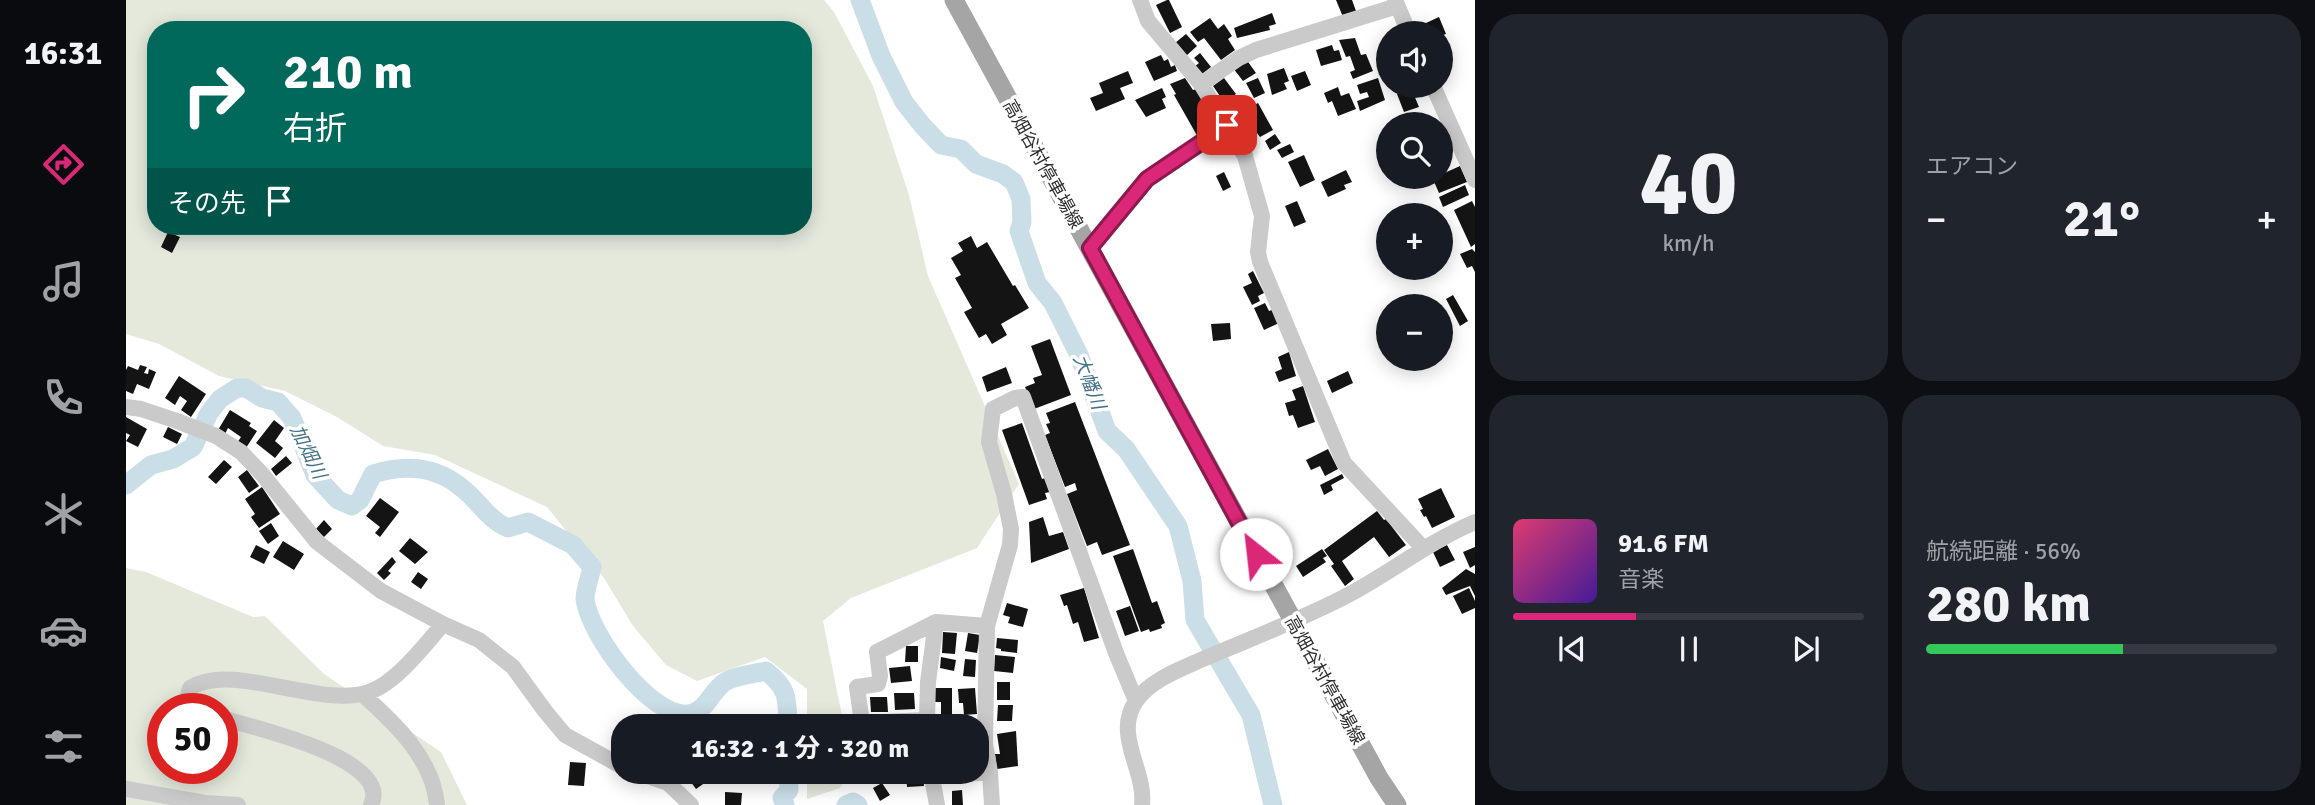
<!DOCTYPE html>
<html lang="ja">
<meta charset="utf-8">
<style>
:root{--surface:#171b24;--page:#20242c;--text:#f1f3f6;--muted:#9ea1a6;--line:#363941;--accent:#db2777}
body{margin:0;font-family:Signika,"Noto Sans JP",sans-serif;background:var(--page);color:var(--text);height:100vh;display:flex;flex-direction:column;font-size:26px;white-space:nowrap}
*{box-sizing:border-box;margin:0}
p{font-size:23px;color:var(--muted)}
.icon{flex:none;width:38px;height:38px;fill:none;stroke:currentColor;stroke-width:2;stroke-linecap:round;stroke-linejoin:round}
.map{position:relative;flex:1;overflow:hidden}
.drawer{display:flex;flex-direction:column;gap:14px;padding:14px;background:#0d0f14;width:840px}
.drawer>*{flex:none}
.hud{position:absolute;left:21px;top:21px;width:665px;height:214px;border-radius:28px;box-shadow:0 4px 18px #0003;background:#00695c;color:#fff;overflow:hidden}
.tools{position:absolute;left:1250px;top:21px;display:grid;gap:14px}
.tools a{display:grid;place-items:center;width:77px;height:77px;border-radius:50%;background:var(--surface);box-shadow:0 4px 18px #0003;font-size:35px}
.speed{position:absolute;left:21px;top:693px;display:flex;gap:14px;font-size:35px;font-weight:700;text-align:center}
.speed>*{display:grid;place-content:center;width:91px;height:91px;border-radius:50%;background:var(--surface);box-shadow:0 4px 18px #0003;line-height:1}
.speed .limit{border:10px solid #d22;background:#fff;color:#111}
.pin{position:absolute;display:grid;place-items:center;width:60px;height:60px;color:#fff;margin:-30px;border-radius:14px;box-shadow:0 4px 10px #0006}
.me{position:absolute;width:77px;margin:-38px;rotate:331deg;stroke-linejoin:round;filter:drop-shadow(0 0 5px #0008)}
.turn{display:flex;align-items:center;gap:24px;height:147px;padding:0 21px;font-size:32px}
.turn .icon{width:91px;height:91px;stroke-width:2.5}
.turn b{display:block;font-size:49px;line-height:60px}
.then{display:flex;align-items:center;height:66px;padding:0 21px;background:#0003;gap:14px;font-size:26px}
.big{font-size:52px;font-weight:700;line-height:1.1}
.drawer .widget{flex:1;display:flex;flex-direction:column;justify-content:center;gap:10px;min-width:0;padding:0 24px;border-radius:28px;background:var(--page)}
.drawer .dial{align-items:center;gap:0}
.dial b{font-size:91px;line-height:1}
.song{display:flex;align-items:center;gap:21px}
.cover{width:84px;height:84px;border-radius:10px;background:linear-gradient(135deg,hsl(340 70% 55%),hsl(260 70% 35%))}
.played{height:7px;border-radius:4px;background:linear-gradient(90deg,var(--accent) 35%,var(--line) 35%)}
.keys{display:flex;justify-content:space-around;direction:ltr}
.heat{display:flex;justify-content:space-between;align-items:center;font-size:38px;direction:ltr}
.charge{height:10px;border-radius:5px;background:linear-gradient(90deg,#34c759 56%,var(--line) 0)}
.drawer .tiles{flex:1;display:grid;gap:14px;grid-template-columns:repeat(2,1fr)}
.trip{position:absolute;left:485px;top:714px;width:378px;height:70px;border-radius:28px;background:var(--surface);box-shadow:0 4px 18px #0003;font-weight:700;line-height:70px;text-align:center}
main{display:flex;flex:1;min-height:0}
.menu{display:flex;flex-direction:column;width:126px;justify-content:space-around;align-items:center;background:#090b0e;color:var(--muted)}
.menu .icon{width:49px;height:49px}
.menu .active{color:var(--accent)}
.menu b{font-size:32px;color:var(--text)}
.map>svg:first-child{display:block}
.green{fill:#e4e9dc;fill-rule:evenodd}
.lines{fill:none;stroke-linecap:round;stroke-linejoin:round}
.river{stroke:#cadee8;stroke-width:19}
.building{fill:#141414}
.minor{stroke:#cacaca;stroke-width:16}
.major{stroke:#a5a5a5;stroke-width:19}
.route-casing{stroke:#8e194d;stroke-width:18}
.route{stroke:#db2777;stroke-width:12}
.labels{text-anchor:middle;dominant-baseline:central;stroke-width:7;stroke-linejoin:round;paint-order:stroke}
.street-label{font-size:18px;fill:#2d2d2d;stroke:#fff}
.water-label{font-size:19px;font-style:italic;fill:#447287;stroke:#fff}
</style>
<main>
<nav class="menu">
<b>16:31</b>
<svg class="icon active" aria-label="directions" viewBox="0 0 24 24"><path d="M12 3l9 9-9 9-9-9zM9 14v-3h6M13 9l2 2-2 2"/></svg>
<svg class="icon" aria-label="music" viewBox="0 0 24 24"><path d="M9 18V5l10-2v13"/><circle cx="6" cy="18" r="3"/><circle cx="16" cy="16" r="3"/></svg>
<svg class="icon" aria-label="phone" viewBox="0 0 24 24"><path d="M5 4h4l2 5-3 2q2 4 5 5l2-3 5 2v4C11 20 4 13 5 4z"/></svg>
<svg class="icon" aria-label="climate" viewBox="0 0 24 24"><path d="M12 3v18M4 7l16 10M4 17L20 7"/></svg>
<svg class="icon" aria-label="car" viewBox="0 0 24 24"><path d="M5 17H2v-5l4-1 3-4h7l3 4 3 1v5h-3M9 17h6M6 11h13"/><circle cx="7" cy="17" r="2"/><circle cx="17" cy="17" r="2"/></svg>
<svg class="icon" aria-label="filters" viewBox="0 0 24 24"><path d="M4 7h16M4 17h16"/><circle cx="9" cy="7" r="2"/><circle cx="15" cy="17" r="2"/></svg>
</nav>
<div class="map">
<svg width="1349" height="805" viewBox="0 0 1349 805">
<rect width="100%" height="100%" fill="#fff"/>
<path class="green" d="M0,0H698L708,12L747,86L783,195L802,276L893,484L851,548L725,598L697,621L718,726H681V689L639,657L571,681L540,665L507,626L478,578L421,507L309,455L257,446L211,417L159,391L93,376L33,344L0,334ZM30,30H677V226H30Z
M0,568L20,572L127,617L139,616L198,674L315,752L341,805H0ZM37,709H96V768H37Z
M681,772H724L714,788L681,799Z"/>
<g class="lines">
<path class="river" d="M734,0L755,56L778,102L796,125L815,145L835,149L850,164L877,174L888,182L895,199L896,222L893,231L911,283L927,303L953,355L981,431L1000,449L1052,526L1066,581L1069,620L1125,715L1147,805
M0,485L25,465L47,459L67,447L83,413L94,399L111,388H120L136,398L152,402L166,418L189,475L212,500L226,506L234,500L247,474C279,464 310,466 336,488C353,501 361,519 382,528L402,522L447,545L466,567C464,577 459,590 459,599C463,634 525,719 563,714C581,711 585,691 599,682C610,675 628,674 640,671C663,689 661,699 662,726
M659,805L656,798L663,790L662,772
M720,805L727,802L732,805"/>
</g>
<path class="building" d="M1041,0H1043L1056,27L1044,33L1030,5Z
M1210,0H1226L1230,11L1217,17Z
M1146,13L1150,24L1143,26L1144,30L1111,38L1108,28Z
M1313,17L1320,34L1314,36V33H1304L1300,23Z
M1084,18L1092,29L1098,24L1106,36L1102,39L1109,50L1095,60L1078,38L1072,42L1064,32Z
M1060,34L1071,46L1060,56L1049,43Z
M1229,38L1235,55L1240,54L1247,71L1227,79L1224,72L1229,70L1224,56L1220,57L1213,40Z
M1206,45L1208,51L1213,50L1216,60L1195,66L1190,50Z
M1074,53L1085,67L1075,75L1068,67L1073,63L1068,58Z
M1035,55L1038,61L1042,59L1045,67L1049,65L1051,71L1028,81L1019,62Z
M1120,59L1130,73L1117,81L1107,68Z
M1158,68L1163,81L1158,83L1161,89L1146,95L1141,74Z
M1002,71L1007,83L994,88L999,99L970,111L964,98L977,93L973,83Z
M1179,71L1185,85L1171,91L1165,76Z
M1059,78L1067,90L1070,89L1087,117L1082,120L1088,130L1073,139L1048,95L1050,94L1044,84Z
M1098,78L1110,94L1098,102L1087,86Z
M1132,78L1139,93L1128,98L1120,83Z
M1252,78L1259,100L1234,111L1231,101L1243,97L1241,92L1234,94L1231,85Z
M1212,87L1215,96L1223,93L1230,109L1212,116L1206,101L1202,103L1198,93Z
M1036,88L1040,97L1036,99L1040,108L1020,117L1009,100Z
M1285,88L1293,107L1278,112L1271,94Z
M1132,103L1147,130L1134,137L1131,133L1128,135L1115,113Z
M1149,134L1155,143L1144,150L1139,141Z
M1164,144L1168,152L1156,158L1151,150Z
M1178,155L1189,180L1174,187L1162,162Z
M1334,166L1341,182L1313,193L1306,177H1314V175Z
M1220,170L1226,182L1218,185L1220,189L1202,197L1195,182Z
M1098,172L1105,187L1097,191L1090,176Z
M1339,185L1343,195L1317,207L1313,197Z
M1171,201L1180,222L1168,227L1159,206Z
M1346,201L1349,207V244L1345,247L1328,210Z
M42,232L54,237L46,253L35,247Z
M845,236L851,248L861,242L887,286L889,285L903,308L875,324L881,335L866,344L860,334L853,338L838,312L846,308L829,278L835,275L825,258L837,251L832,243Z
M1346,249L1349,252V272L1346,266L1341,268L1334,254Z
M1127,271L1138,293L1132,296L1134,301L1126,305L1117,287L1126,283L1122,274Z
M1327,295L1342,321L1334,326L1320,299Z
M1139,303L1143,311L1146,310L1153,323L1138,330L1128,308Z
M1104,323L1105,339L1087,341L1085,324Z
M924,339L945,395L908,409L899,387L909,383L907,378L916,375L905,346Z
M1163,352L1170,376L1153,382L1149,372L1156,369L1152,357Z
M14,365L21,367L18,373L22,374L23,369L30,372L23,389L11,384L7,394L0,391V370L2,366L12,370Z
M880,367L886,383L861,392L856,377Z
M1222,371L1227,383L1206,393L1201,381Z
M53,376L80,394L65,417L55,410L61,401L54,396L49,405L39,398Z
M1177,386L1189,422L1172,428L1167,415L1163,416L1159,403L1170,400L1166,390Z
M949,402L1004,545L976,555L971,542L961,546L941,494L951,490L949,483L939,487L919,435L924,433L920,424L924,423L920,413Z
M104,410L125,423L123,426L131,431L120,448L111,443L115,437L102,428L99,434L92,430Z
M0,417L21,429L12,447L0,441L4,435L0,433Z
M148,420L158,428L149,441L157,448L149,458L130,443Z
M896,423L916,479L919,478L924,492L919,493L921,499L903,505L876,430Z
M42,427L56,434L51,444L37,437Z
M1202,449L1212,469L1199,476L1194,466L1185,470L1180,460Z
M160,456L166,463L150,476L145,469Z
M98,460L106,467L90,484L82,477Z
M121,470L133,486L123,493L112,477Z
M1216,474L1218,478L1205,485L1207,490L1198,495L1194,485Z
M136,487L154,514L133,528L125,517L129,514L119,499Z
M1315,488L1329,517L1306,528L1300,516L1298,517L1294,510L1297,509L1292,499Z
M254,498L273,512L254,537L249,533L254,527L240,516Z
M1251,511L1258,520L1260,519L1280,545L1263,557L1248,537L1216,561L1228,579L1219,586L1205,566L1208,564L1198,550Z
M917,517L923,536L937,532L943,549L905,563L903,522Z
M198,520L206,529L198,537L190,529Z
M145,523L153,536L142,544L133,531Z
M284,538L302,552L289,564L273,551Z
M157,541L178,554L168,570L147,557Z
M130,545L144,552L138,564L124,557Z
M1321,545L1329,560L1314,567L1307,552Z
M1349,547V565L1344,568L1337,552Z
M1007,549L1026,603L1031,601L1039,623L1035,625L1036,628L1024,632L1023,629L1015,632L987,556Z
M1196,549L1201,556L1197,558L1200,562L1177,577L1170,566Z
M266,557L270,562L262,571L265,573L258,580L251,573Z
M1340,569L1349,574V596L1344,586L1320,595L1316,588Z
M292,572L302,579L295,589L285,582Z
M958,588L973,638L958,642L952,622L947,624L941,605L938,606L934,595Z
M1343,588L1349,601V608L1336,614L1327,596Z
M881,603L902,609L897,627L882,623L884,617L877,615Z
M1004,606L1013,631L999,636L990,611Z
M817,632L831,633L829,654L816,653Z
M842,633L854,635L851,653L839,651Z
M871,638L892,640L891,653L875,651V649L870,648Z
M780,646H792V662H779Z
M869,655L889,657L887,673L868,671Z
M815,657L830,660L828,671L814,668Z
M839,659L850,660L849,677L837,676Z
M784,666L786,681L765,683L763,668Z
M871,682H884V700H871Z
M809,688H826V714H815V702H809Z
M849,688L851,714L838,715L837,703H833L832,689Z
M768,693H788L789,709L769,710Z
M744,697H761L762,712H745Z
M872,705H887L886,721H871Z
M890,731L892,766L871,769L869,754H874L871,734Z
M444,762L460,763L458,786L442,785Z
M562,772H573L580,782L570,789L559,774Z
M792,772V774L797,773L798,786L781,787L780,773Z
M756,783L764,795L754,801L747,788Z
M836,790L837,805H826V791Z
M599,792L616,793L615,805H599Z"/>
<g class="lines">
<path class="minor" d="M1014,0L1022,21L1075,84L1119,156L1136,216L1132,252L1134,262L1218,463L1297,548
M1269,0L1283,33
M1075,84L1113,58L1130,50L1271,6
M1307,86L1349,180
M964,248L1021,179L1101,125
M0,407L15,409L51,421L90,436L115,452L136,474L191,542L255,591L317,624L353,640L387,667L419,711L439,735L497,767
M236,694C269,723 307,759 311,805
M73,709L67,705L62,696L64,688C107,661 194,709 243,692C270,683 298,646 317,624
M96,718C124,727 268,758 245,805
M801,720L802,682L810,622
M801,726V720L736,723L731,687L752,684L754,676L751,652L810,622L861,626
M510,772L542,783L565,805
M805,772L811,805
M864,772L866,805
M805,777L864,772L859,744L861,626L884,545L885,529L878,494L863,442L867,409L889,398L897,397L990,653L1010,701
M0,789L79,803L112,805
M1016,805C1020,770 987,735 1010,701C1024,680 1055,669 1077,659C1126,638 1177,619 1224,594C1267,571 1304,541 1349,522"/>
<path class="major" d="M828,0L1253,778L1271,805"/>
</g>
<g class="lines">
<g class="route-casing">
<path id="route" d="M1101,125L1021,179L964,248L1130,554"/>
</g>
<use href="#route" class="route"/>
</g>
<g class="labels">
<g class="street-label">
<text transform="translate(917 164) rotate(61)">高畑谷村停車場線</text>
<text transform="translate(1199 680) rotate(61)">高畑谷村停車場線</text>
</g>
<g class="water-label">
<text transform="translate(963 382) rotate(69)">大幡川</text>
<text transform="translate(182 452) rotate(64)">加畑川</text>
</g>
</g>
</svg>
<div class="tools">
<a><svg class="icon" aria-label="sound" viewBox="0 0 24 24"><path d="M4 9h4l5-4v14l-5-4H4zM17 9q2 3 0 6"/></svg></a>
<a><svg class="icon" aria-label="search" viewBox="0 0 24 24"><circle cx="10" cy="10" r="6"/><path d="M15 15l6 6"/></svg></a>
<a>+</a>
<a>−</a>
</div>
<div class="speed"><div class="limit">50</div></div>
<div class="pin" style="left:1101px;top:125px;background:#d93025"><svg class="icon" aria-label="arrive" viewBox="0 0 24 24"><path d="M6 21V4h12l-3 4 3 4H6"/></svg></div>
<svg class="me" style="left:1130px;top:554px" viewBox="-20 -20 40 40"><circle r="19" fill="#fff"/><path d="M0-13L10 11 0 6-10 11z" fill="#db2777"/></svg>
<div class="trip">16:32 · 1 分 · 320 m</div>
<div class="hud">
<div class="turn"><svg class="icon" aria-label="right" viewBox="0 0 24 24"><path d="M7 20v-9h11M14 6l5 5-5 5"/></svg><div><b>210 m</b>右折</div></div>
<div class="then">その先<svg class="icon" aria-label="arrive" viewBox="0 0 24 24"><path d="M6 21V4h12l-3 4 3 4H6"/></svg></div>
</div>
</div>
<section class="drawer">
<div class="tiles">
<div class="widget dial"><b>40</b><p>km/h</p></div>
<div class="widget"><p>エアコン</p>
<div class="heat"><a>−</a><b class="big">21°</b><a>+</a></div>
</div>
<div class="widget">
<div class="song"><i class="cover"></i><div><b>91.6 FM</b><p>音楽</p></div></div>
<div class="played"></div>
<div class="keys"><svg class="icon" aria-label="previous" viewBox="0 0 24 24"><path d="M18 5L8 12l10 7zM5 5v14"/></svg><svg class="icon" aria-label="pause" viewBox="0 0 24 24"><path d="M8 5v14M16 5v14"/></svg><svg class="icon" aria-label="next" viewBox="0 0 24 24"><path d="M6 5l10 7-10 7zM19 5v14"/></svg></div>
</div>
<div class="widget"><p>航続距離 · 56%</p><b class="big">280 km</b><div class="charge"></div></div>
</div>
</section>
</main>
